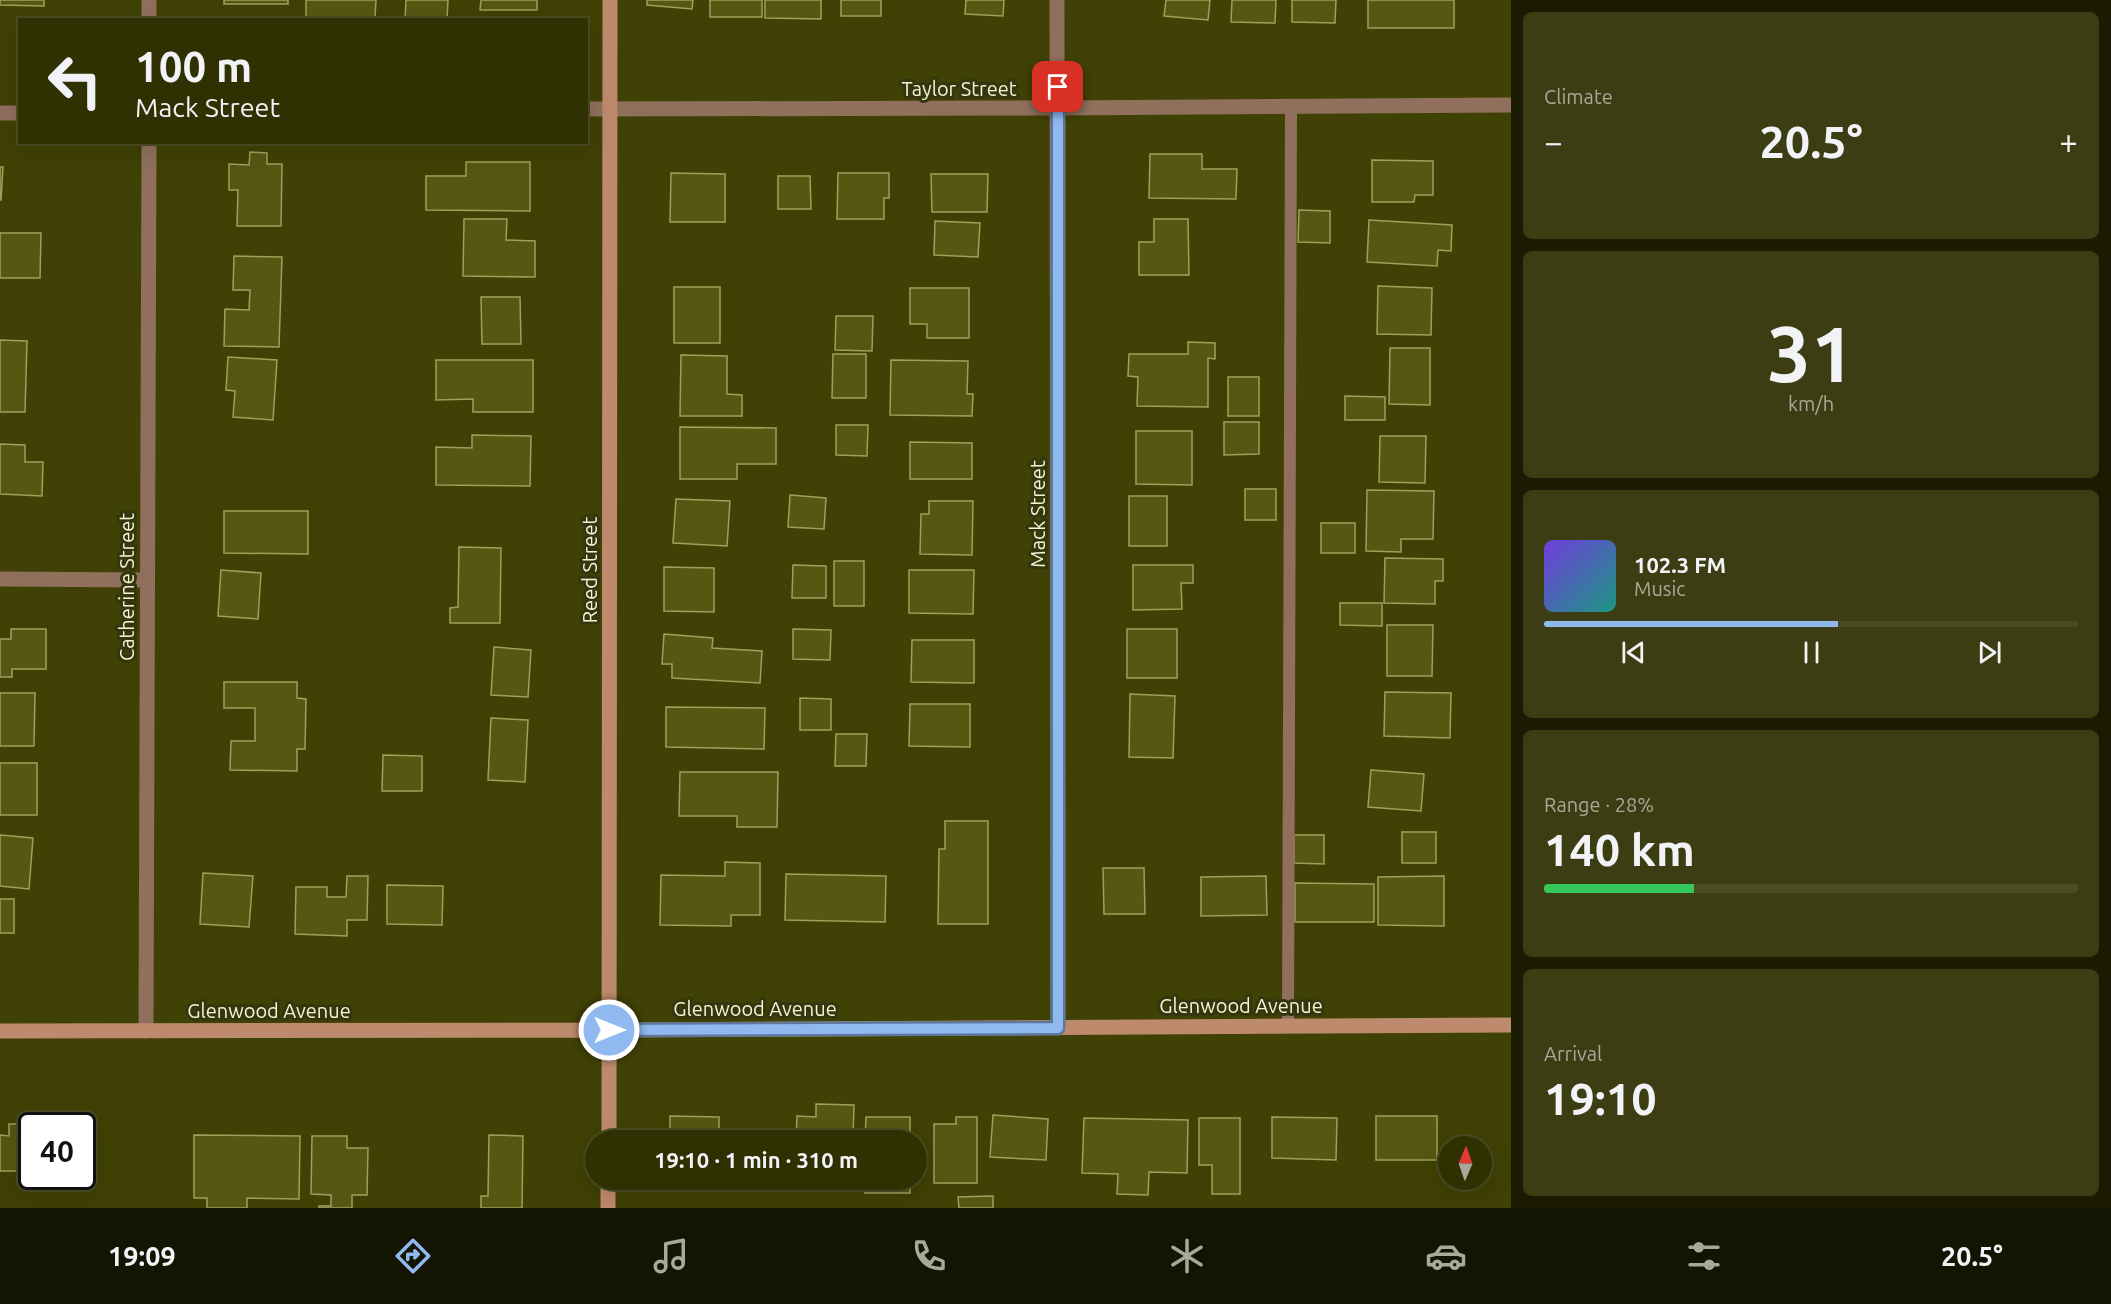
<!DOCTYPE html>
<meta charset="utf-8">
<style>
:root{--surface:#303103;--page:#3c3d12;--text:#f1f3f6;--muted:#a8a99a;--line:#4b4c25;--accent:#90b9f0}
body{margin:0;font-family:Ubuntu,sans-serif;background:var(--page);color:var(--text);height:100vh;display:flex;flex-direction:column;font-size:22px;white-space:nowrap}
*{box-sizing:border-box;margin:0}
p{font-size:20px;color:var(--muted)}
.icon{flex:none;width:33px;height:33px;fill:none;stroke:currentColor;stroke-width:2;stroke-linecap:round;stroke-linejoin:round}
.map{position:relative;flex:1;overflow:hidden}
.drawer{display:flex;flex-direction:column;gap:12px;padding:12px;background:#1a1b02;width:600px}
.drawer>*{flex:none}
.banner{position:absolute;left:18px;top:18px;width:570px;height:126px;border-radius:0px;box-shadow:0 6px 24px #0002,0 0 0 2px var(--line);background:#303103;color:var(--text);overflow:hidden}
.needle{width:39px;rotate:2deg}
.fabs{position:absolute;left:1438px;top:1136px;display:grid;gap:12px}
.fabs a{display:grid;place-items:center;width:54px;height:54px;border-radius:50%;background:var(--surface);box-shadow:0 6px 24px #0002,0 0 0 2px var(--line);font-size:30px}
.speed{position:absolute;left:18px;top:1112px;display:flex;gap:12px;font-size:30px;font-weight:700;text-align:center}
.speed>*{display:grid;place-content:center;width:78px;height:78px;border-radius:50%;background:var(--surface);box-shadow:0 6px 24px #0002,0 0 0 2px var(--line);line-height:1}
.speed .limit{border:3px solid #111;border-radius:9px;background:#fff;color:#111}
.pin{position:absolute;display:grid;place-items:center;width:51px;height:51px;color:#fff;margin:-26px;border-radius:12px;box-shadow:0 3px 9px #0006}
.me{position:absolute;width:66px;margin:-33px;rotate:90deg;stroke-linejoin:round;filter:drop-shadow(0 0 4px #0008)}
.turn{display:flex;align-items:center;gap:21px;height:126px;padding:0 18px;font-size:27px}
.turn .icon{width:78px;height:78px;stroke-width:2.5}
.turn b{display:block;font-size:42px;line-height:51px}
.big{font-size:45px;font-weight:700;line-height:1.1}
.drawer .widget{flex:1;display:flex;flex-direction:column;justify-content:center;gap:9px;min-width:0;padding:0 21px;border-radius:9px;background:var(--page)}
.drawer .dial{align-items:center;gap:0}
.dial b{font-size:78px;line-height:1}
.song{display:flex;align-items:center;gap:18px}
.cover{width:72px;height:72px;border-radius:9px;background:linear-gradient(135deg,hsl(260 70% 55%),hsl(170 70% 35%))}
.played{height:6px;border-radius:3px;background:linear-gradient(90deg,var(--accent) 55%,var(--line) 55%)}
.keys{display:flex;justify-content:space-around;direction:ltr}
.heat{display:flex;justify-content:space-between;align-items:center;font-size:33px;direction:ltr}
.charge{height:9px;border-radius:4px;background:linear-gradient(90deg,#34c759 28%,var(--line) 0)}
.trip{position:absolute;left:585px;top:1130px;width:342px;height:60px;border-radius:30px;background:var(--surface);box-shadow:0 6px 24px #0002,0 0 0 2px var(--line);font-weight:700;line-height:60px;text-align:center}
.tab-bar{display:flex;height:96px;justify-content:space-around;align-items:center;background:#131401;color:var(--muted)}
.tab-bar .icon{width:42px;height:42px}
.tab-bar .on{color:var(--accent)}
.tab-bar b{font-size:27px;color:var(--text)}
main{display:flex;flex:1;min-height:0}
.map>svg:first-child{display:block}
.building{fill:#565713;stroke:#9ea159;stroke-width:1.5}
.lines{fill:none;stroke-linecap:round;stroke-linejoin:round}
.lane{stroke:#906f5d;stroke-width:12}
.street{stroke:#906f5d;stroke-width:15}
.secondary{stroke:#bd8a6d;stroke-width:15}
.route-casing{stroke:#5e789c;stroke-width:15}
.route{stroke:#90b9f0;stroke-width:10}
.labels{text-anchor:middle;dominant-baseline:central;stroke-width:6;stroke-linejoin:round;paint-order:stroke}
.street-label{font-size:20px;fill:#f2f5d0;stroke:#35360f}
</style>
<main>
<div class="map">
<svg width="1511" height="1208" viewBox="0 0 1511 1208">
<rect width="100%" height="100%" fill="#404104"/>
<path class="building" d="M0,0H44V6L0,5Z
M224,0H288V4H224Z
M306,0H376L375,17H306Z
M406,0H448L447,20H405Z
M481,0H537V10H480Z
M647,0H693L692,9L647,5Z
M710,0H762V17H710Z
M765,0H821V19L765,18Z
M841,0H881V16H841Z
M966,0H1004L1003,16L965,14Z
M1166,0H1210L1208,20L1164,16Z
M1232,0H1276L1275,23L1231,22Z
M1292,0H1336L1335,23L1292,22Z
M1368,0H1454V28H1368Z
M250,152L267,153V164H282L281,226H237L238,190H229V164L249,165Z
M1150,154H1202V169H1237L1236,199L1149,198Z
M1372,160L1433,161V195H1415L1414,202H1372Z
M466,162H530V211L426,210V176H466Z
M0,167H3L1,200H0Z
M671,173L725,174V222H670Z
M838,173H889V198H884V219H837Z
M931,174H988L987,212H932Z
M778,176H810L811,209H778Z
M1299,210L1330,211V243L1298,242Z
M464,219H507L506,240L535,241V277L463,276Z
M1154,219H1188L1189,275H1139V242H1154Z
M1369,220L1452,225L1451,251L1438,250L1437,266L1367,262Z
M935,221L980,223L978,257L934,255Z
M0,233H41L40,278H0Z
M234,256L282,257L279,347L224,346L225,309L249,310L250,290H233Z
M1378,286L1432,288L1431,335L1377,334Z
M674,287H720V343H674Z
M910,288H969V338H927V324H910Z
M481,297H520L521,344H482Z
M836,316H873L872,351L835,350Z
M0,340L27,341L25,412H0Z
M1188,342L1215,343V359L1208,358V407L1137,406L1138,377L1128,376L1129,354H1188Z
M1390,348H1430V405L1389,404Z
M833,354H866V398H832Z
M681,355L727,356V394L742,395V416H680Z
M228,357L277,360L273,420L233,417L235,391L226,390Z
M436,360H533V412H473V399L436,400Z
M891,360L968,361L967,394H973L972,416L890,415Z
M1228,377H1259V416H1228Z
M1345,396L1385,397V420H1345Z
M1224,422H1259V454L1224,455Z
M836,425H868L867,456L836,455Z
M680,427L776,428V464H737V479H680Z
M1136,431H1192V485L1136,484Z
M472,435L531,436L530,486L436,485V447L472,448Z
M1380,436H1426L1425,483L1379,482Z
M910,442L972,443V479H910Z
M0,444L25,445V462H43L42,496L0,494Z
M1245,489H1276V520H1245Z
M1367,490L1434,491L1433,539H1401V552L1366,551Z
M790,495L826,498L824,529L788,527Z
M1129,496H1167V546H1129Z
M676,499L730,501L727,546L673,543Z
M929,501H973L972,555L920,554L921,514H929Z
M224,511H308V554L224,553Z
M1321,523H1355V553H1321Z
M459,547L501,548L500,623H450V608L458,607Z
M1385,558L1443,559V581H1435V604L1384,603Z
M834,561H864V606H834Z
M793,565L826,566V598H792Z
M1133,565H1193V583H1181L1182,609L1133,610Z
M664,567L714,568V612L664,611Z
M221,570L261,573L258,619L218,616Z
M909,570H974L973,614L909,613Z
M1340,603H1382V626L1340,625Z
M1387,625H1433L1432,676H1387Z
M11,629H46V669H12V677H0V639H11Z
M793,629L831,630L830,660L793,659Z
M1127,629H1177V678H1127Z
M664,634L713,638L712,648L762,651L760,683L672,678V664H662Z
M912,640H974V683L911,682Z
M494,647L531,650L528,697L491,695Z
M224,682H297V698L306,699L305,749H297V771L230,770L231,741H255V708H224Z
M1385,692L1451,693L1450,738L1384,736Z
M0,693H35L34,746H0Z
M1130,694L1175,696L1173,758L1129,757Z
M800,698L831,699V730H800Z
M910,704H970V747L909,746Z
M666,707L765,708L764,749L666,747Z
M491,718L528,720L525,782L488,780Z
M836,734H867L866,766H835Z
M383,755L422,756V791H382Z
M0,763H37V815H0Z
M1371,770L1424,774L1421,811L1368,807Z
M680,772H778L777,827H737V816H679Z
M945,821H988V924H938L939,849H945Z
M1402,832H1436V863H1402Z
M0,835L33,838L29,889L0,886Z
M1294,835H1324V864L1294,863Z
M725,862L760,863V915H731V926L660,925L661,875L725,876Z
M1103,868H1144L1145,914H1104Z
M203,873L253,876L249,927L200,924Z
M786,874L886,876L885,922L785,920Z
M347,876H368L367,920H347V936L295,934L296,887H327V897H346Z
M1266,876L1267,915L1201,916V877Z
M1444,876V926L1378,925V877Z
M1295,883L1374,884V922H1295Z
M387,885L443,886L442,925L387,924Z
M0,899H14V933H0Z
M816,1104L854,1105L853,1140H796L797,1116L816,1117Z
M993,1115L1048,1119L1046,1160L990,1157Z
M670,1116L719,1117V1140H670Z
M1376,1116H1437V1160H1376Z
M866,1117H910V1140H865Z
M956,1117H977V1183H934V1124H956Z
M1272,1117L1337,1118L1336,1160L1272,1158Z
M1084,1118L1188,1120L1187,1173L1149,1172L1148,1195L1117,1194L1118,1174L1082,1173Z
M1199,1118H1240V1194H1212V1165H1199Z
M9,1124H43L32,1125V1171H0V1135L9,1136Z
M194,1135L300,1136L299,1199L247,1198V1208H207V1198H194Z
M489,1135L523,1136L522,1208H481V1196H488Z
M312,1136H347V1148H368L367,1195H352V1208H319V1206H331V1195L311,1194Z
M664,1179H747V1180H720V1190L664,1189Z
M865,1179H910V1193H865Z
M993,1196V1208H959L958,1197Z"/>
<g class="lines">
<path class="lane" d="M1288,1026L1291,106"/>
<path class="street" d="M1057,0L1058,1028
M149,20V0
M586,109L1058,108L1511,105
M0,113H20
M0,579L147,580
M146,1031L149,142"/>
<path class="secondary" d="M0,1031L609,1030L1511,1025
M609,1140L610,0
M608,1208V1179"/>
</g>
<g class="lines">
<g class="route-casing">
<path id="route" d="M609,1030L1058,1028V87"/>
</g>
<use href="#route" class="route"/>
</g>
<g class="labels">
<g class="street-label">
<text x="959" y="88">Taylor Street</text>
<text transform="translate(1037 514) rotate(-90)">Mack Street</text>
<text transform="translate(589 570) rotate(-90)">Reed Street</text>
<text transform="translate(126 587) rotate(-90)">Catherine Street</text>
<text x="1241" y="1005">Glenwood Avenue</text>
<text x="755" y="1008">Glenwood Avenue</text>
<text x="269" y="1010">Glenwood Avenue</text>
</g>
</g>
</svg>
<div class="fabs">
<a><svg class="needle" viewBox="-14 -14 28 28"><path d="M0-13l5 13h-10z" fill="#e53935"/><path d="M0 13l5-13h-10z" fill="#a8a99a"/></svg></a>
</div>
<div class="speed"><div class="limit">40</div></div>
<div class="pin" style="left:1058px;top:87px;background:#d93025"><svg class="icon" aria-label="arrive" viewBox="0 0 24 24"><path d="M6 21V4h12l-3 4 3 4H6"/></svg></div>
<svg class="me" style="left:609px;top:1030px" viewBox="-20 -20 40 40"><circle r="17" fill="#90b9f0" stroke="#fff" stroke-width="3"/><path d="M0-11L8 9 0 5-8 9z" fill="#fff"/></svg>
<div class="trip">19:10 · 1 min · 310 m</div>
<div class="banner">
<div class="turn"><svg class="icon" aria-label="left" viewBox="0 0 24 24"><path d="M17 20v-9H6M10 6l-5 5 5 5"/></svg><div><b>100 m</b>Mack Street</div></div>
</div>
</div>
<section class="drawer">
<div class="widget"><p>Climate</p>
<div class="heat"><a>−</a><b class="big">20.5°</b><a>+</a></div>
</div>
<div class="widget dial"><b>31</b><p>km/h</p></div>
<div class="widget">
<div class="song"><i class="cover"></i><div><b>102.3 FM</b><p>Music</p></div></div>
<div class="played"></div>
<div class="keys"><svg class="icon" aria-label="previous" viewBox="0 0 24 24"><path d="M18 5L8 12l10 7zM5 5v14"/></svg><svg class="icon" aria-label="pause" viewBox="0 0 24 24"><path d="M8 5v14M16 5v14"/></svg><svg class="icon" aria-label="next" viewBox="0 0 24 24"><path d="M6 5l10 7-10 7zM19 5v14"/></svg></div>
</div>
<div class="widget"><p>Range · 28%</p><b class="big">140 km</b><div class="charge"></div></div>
<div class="widget"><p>Arrival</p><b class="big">19:10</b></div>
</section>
</main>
<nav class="tab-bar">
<b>19:09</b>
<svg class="icon on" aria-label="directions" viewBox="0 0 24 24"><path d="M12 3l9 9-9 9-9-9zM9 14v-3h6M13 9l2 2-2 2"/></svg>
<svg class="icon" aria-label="music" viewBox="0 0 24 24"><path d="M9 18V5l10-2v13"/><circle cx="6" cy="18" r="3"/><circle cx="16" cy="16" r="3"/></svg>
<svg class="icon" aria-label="phone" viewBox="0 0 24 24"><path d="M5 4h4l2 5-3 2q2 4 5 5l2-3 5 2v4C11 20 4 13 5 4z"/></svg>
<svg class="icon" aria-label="climate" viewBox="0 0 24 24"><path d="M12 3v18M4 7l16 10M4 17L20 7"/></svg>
<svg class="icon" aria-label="car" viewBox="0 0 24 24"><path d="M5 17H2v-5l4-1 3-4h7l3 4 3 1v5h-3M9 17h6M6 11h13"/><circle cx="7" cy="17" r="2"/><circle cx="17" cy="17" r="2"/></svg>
<svg class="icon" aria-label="filters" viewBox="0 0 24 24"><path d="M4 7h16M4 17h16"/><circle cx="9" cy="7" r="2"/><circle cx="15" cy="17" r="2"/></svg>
<b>20.5°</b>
</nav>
